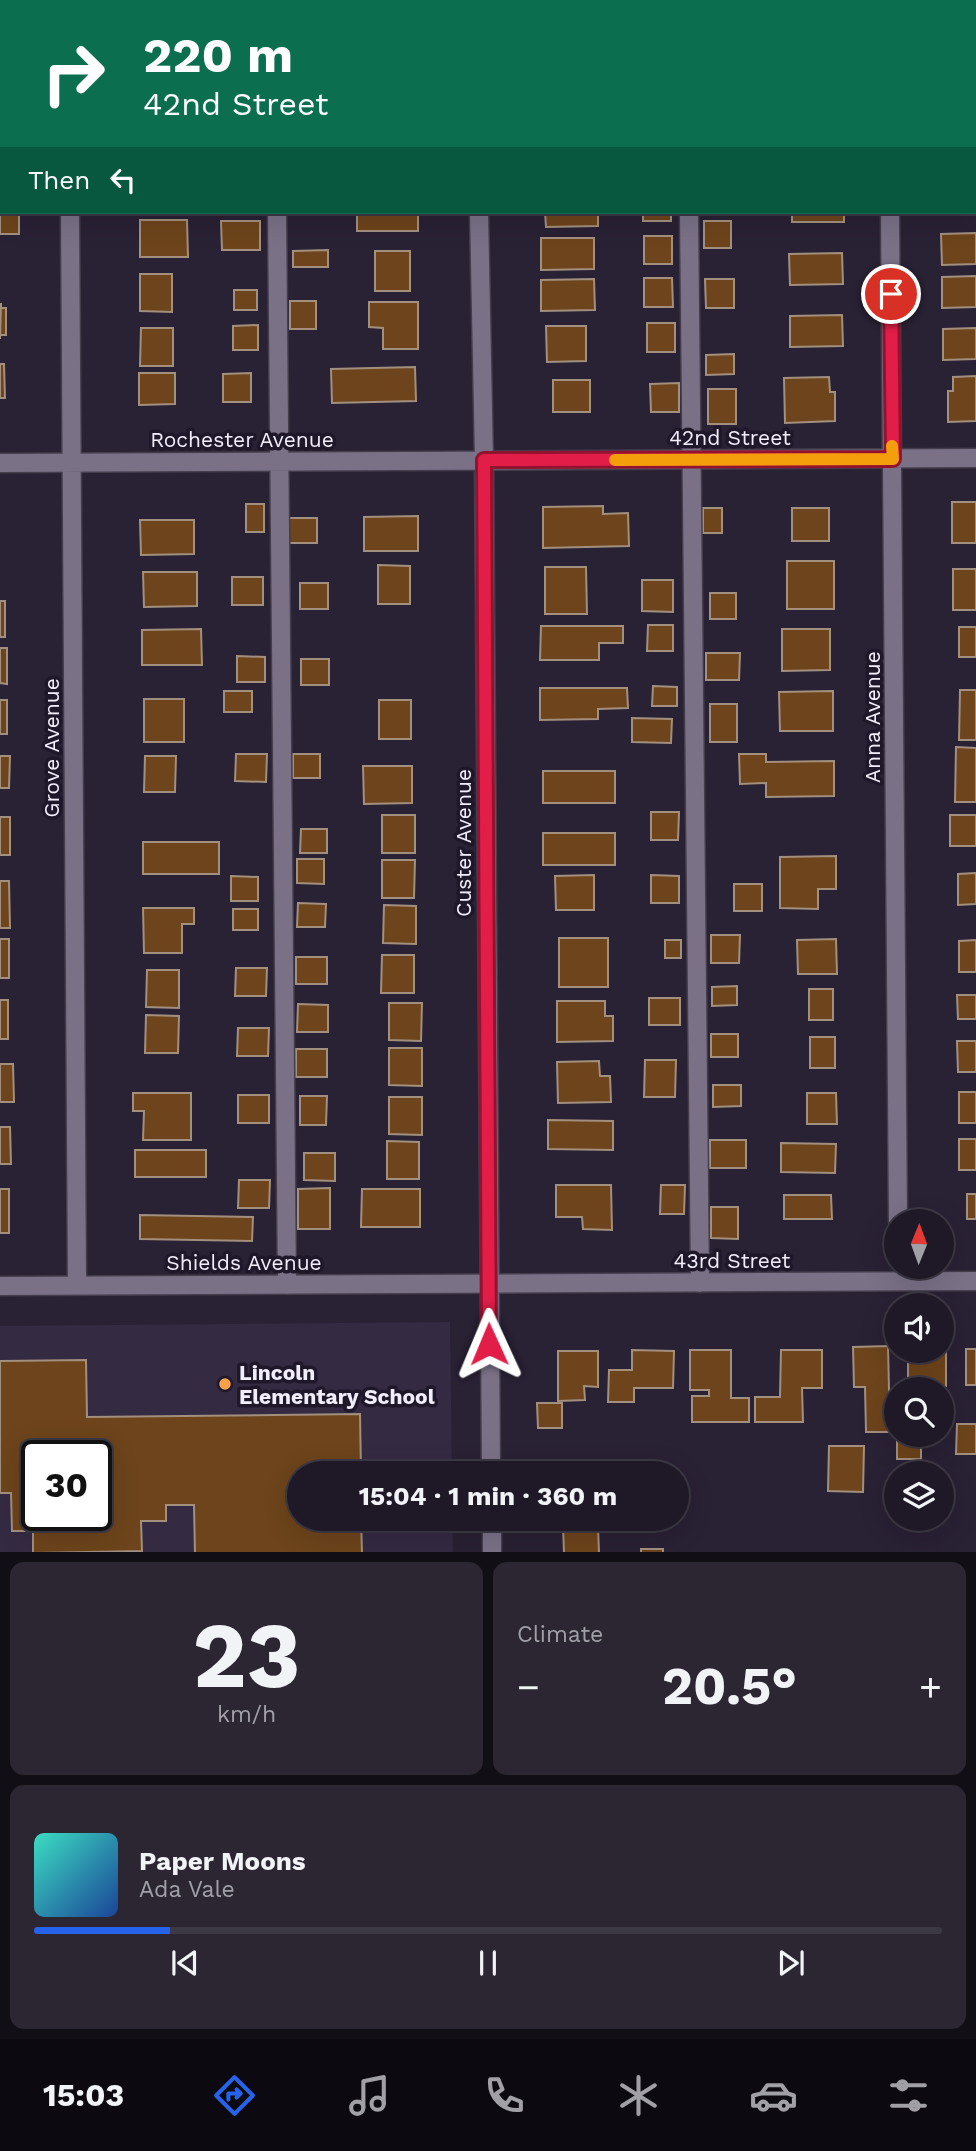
<!DOCTYPE html>
<meta charset="utf-8">
<style>
:root{--surface:#1f1927;--page:#2c2633;--text:#f1f3f6;--muted:#a1a0a7;--line:#3c3844;--accent:#2563eb}
body{margin:0;font-family:"Work Sans",sans-serif;background:var(--page);color:var(--text);height:100vh;display:flex;flex-direction:column;font-size:26px;white-space:nowrap}
*{box-sizing:border-box;margin:0}
p{font-size:23px;color:var(--muted)}
.icon{flex:none;width:38px;height:38px;fill:none;stroke:currentColor;stroke-width:2;stroke-linecap:round;stroke-linejoin:round}
.map{position:relative;height:1552px;overflow:hidden}
.sheet{display:flex;flex-direction:column;gap:10px;padding:10px;background:#110e15;flex:1}
.sheet>*{flex:none}
.hud{position:absolute;left:0px;top:0px;width:976px;height:214px;box-shadow:0 7px 28px #0002,0 0 0 2px var(--line);background:#0b6e4f;color:#fff;overflow:hidden}
.needle{width:46px;rotate:1deg}
.buttons{position:absolute;left:884px;top:1209px;display:grid;gap:14px}
.buttons a{display:grid;place-items:center;width:70px;height:70px;border-radius:50%;background:var(--surface);box-shadow:0 7px 28px #0002,0 0 0 2px var(--line);font-size:35px}
.speed{position:absolute;left:21px;top:1440px;display:flex;gap:14px;font-size:35px;font-weight:700;text-align:center}
.speed>*{display:grid;place-content:center;width:91px;height:91px;border-radius:50%;background:var(--surface);box-shadow:0 7px 28px #0002,0 0 0 2px var(--line);line-height:1}
.speed .limit{border:4px solid #111;border-radius:10px;background:#fff;color:#111}
.pin{position:absolute;display:grid;place-items:center;width:60px;height:60px;color:#fff;margin:-30px;border:4px solid #fff;border-radius:50%;box-shadow:0 2px 7px #0007}
.me{position:absolute;width:77px;margin:-38px;rotate:359deg;stroke-linejoin:round;filter:drop-shadow(0 0 5px #0008)}
.turn{display:flex;align-items:center;gap:24px;height:147px;padding:0 28px;font-size:32px}
.turn .icon{width:91px;height:91px;stroke-width:2.5}
.turn b{display:block;font-size:49px;line-height:60px}
.then{display:flex;align-items:center;height:66px;padding:0 28px;background:#0003;gap:14px;font-size:26px}
.big{font-size:52px;font-weight:700;line-height:1.1}
.sheet .tile{flex:1;display:flex;flex-direction:column;justify-content:center;gap:10px;min-width:0;padding:0 24px;border-radius:14px;background:var(--page)}
.sheet .dial{align-items:center;gap:0}
.dial b{font-size:91px;line-height:1}
.song{display:flex;align-items:center;gap:21px}
.cover{width:84px;height:84px;border-radius:10px;background:linear-gradient(135deg,hsl(170 70% 55%),hsl(220 70% 35%))}
.played{height:7px;border-radius:4px;background:linear-gradient(90deg,var(--accent) 15%,var(--line) 15%)}
.keys{display:flex;justify-content:space-around;direction:ltr}
.heat{display:flex;justify-content:space-between;align-items:center;font-size:38px;direction:ltr}
.sheet .tiles{flex:1;display:grid;gap:10px;grid-template-columns:1fr 1fr}
.tile:last-child{grid-column:span 2}
.trip{position:absolute;left:287px;top:1461px;width:402px;height:70px;border-radius:35px;background:var(--surface);box-shadow:0 7px 28px #0002,0 0 0 2px var(--line);font-weight:700;line-height:70px;text-align:center}
.tab-bar{display:flex;height:112px;justify-content:space-around;align-items:center;background:#0c0a10;color:var(--muted)}
.tab-bar .icon{width:49px;height:49px}
.tab-bar .selected{color:var(--accent)}
.tab-bar b{font-size:32px;color:var(--text)}
.map>svg:first-child{display:block}
.built{fill:#342a42;fill-rule:evenodd}
.building{fill:#6d441b;stroke:#a38f7e;stroke-width:2;fill-rule:evenodd}
.lines{fill:none;stroke-linecap:round;stroke-linejoin:round}
.minor-casing{stroke:#433d4c;stroke-width:21}
.minor{stroke:#7a7187;stroke-width:18}
.route-casing{stroke:#92132f;stroke-width:18}
.route{stroke:#e11d48;stroke-width:12}
.slow{stroke:#f59e0b;stroke-width:12}
.poi-dot{fill:#f8a14a;stroke:#1f182a;stroke-width:2.5}
.labels{text-anchor:middle;dominant-baseline:central;stroke-width:7;stroke-linejoin:round;paint-order:stroke}
.street-label{font-size:21px;fill:#f2edfa;stroke:#1f182a}
.poi-label{font-size:21px;font-weight:bold;fill:#f2edfa;stroke:#1f182a;text-anchor:start}
</style>
<div class="map">
<svg width="976" height="1553" viewBox="0 0 976 1553">
<rect width="100%" height="100%" fill="#292134"/>
<path class="built" d="M450,1322L452,1473L299,1474V1519H452L453,1552H0V1326ZM37,1456H96V1516H37Z"/>
<path class="building" d="M138,0H186V2H138Z
M292,0H320V2H292Z
M342,0H410V2H342Z
M539,0H602V1L539,2Z
M700,0H727V2H700Z
M787,0H840V2H787Z
M931,0H976V21L975,2Z
M0,206L2,212H19V234H0Z
M357,212H418V231H357Z
M545,212H598V226L546,227Z
M643,212H671V221H643Z
M792,212H844V222H792Z
M140,220H187L188,257H140Z
M221,221H260V250H222Z
M704,221H731V248H704Z
M976,233V264L942,265L941,234Z
M644,236H672V264H644Z
M541,238H594V269L541,270Z
M328,250V267H293V251Z
M375,251H410V291H375Z
M842,253L843,284L790,285L789,254Z
M140,274H172V312L140,311Z
M976,276V307L942,308V277Z
M644,278H672L673,307H644Z
M594,279L595,310L541,311V280Z
M705,279H734V308H706Z
M234,290H257V310H234Z
M290,301H316V329H290Z
M369,302H418V349H383V328L369,327Z
M1,303V308H6V335H0V339Z
M842,315L843,346L790,347V316Z
M647,323H675V352H647Z
M258,325V350H233V326Z
M546,326H586V361L547,362Z
M141,328H173V366H140Z
M976,328V359L943,360V329Z
M734,354V374L706,375V355Z
M0,364H4L5,398H0Z
M415,367L416,401L332,403L331,369Z
M139,373H175V404L139,405Z
M251,373V402H223V374Z
M976,376V421L948,422V391H953V377Z
M829,377L830,392H835V421L785,423L784,378Z
M553,380H590V412H553Z
M679,383V412H651L650,384Z
M708,389H736V424H708Z
M952,502H976V543H952Z
M246,504H264V532H246Z
M603,506V514L628,513L629,546L543,548V507Z
M703,508H722V533H703Z
M792,508H829V541H792Z
M418,516V551H364V517Z
M289,518H317V543H289Z
M140,520H194V554L141,555Z
M787,561H834V609H787Z
M378,565L410,566V604H378Z
M545,567H586L587,614H545Z
M953,569H976V610H953Z
M143,572H197V606L144,607Z
M232,577H263V605H232Z
M642,580H673V612L642,611Z
M300,583H328V609H300Z
M710,593H736V619H710Z
M0,601H5V637H0Z
M648,625H673V651H647Z
M541,626H623V643H599V660H540Z
M959,627H976V657H959Z
M201,629L202,665H142V630Z
M782,629H830V670L782,671Z
M0,648H7V684L0,683Z
M706,653H740L739,680H706Z
M237,656L265,657V682H237Z
M301,659H329V685H301Z
M653,686L677,687V706H652Z
M540,688H627L628,708L598,709V719L540,720Z
M960,690H976V740H959Z
M224,691H252V712H224Z
M833,691V731H780L779,692Z
M144,699H184V742H144Z
M0,700H7V734H0Z
M379,700H411V739H379Z
M710,704H737V742H710Z
M632,718L672,719L671,743L632,742Z
M956,747L976,748V802H955Z
M236,754H267L266,782L235,781Z
M293,754H320V778H293Z
M739,754H766V762L834,761V796L766,797V783L740,784Z
M0,756H10L9,788H0Z
M145,756H176L175,792H144Z
M363,766H412V803L364,804Z
M543,771H615V803H543Z
M651,812H679L678,840H651Z
M382,815H415V853H382Z
M950,815H976V846H950Z
M0,817H10V855H0Z
M301,829H327V853H300Z
M543,833H615V865H543Z
M143,842H219V874H143Z
M836,856V889H818V909L780,908V857Z
M297,859H324V884L297,883Z
M382,860H415L414,898H382Z
M976,873V904L958,905V874Z
M594,875V910H556L555,876Z
M651,875L679,876V903H651Z
M231,876L258,877V901H231Z
M0,881H9L10,928H0Z
M734,884H762V911H734Z
M298,903L326,904L325,927H297Z
M384,905L416,906V944L383,943Z
M143,908H194V924H182V953H144Z
M233,909H258V930H233Z
M711,935H740L739,963H711Z
M559,938H608V987H559Z
M0,939H9V978H0Z
M836,939L837,974H798L797,940Z
M665,940H681V958H665Z
M976,940V972H959V941Z
M382,955H414V993H381Z
M296,957H327V984H296Z
M236,968H267L266,996H235Z
M147,970H179V1008L146,1007Z
M737,986V1005L712,1006V987Z
M809,989H833V1020H809Z
M957,995H976V1019H958Z
M649,998H680V1025H649Z
M0,1000H8V1039H0Z
M557,1001H605V1016H613V1041L557,1042Z
M389,1003H422L421,1041L389,1040Z
M298,1004L328,1005V1032H297Z
M146,1015L179,1016L178,1053H145Z
M238,1028H269L268,1056H237Z
M711,1034H738V1057H711Z
M810,1037H835V1068H810Z
M957,1041H976V1072H958Z
M389,1048H422V1086L389,1085Z
M296,1049H327V1077H296Z
M645,1060H676L675,1097H644Z
M599,1061L600,1076H610L611,1102L558,1103L557,1062Z
M0,1064H13L14,1102H0Z
M713,1085H741V1106L713,1107Z
M959,1092H976V1123H959Z
M133,1093H191V1140H143L144,1111H133Z
M807,1093H836L837,1124H807Z
M238,1095H269V1123H238Z
M300,1096H327L326,1125H300Z
M389,1097H422V1135L389,1134Z
M548,1120L613,1121V1150L548,1149Z
M0,1127H10L11,1164H0Z
M959,1139H976V1170H959Z
M710,1140H746V1168H710Z
M387,1141L419,1142V1179H387Z
M781,1143L836,1144L835,1173L781,1172Z
M135,1150H206V1177H135Z
M304,1153H335V1181L304,1180Z
M239,1180H270L269,1208H238Z
M556,1185H611L612,1230L583,1229L582,1217H556Z
M661,1185H685L684,1214H660Z
M330,1188V1229H298V1189Z
M0,1189H9V1233H0Z
M362,1189H420V1227H361Z
M967,1194H976V1219H967Z
M784,1195H831L832,1219H784Z
M711,1207H738V1239L711,1238Z
M140,1215L253,1217L252,1241L140,1239Z
M888,1346L890,1432H866L865,1387H854L853,1347Z
M942,1349H946V1386H908V1351H942Z
M966,1349H976V1385H966Z
M632,1350L674,1351L673,1388H634V1402H608L609,1370H632Z
M690,1350H731V1398H749V1422H692V1396H709V1390H690Z
M781,1350H822V1388H802L803,1422H755V1397H780Z
M558,1351H598V1387L584,1386L585,1400L558,1401Z
M86,1360L87,1417L360,1414L361,1474H299V1519H361L362,1553H195L194,1505H166V1521H141L142,1551L33,1553V1531H12L11,1493H0V1361ZM37,1456H96V1516H37Z
M537,1403H562V1428H538Z
M957,1424H976V1454H956Z
M897,1435H921V1459H897Z
M829,1446H864L863,1492L828,1491Z
M638,1465V1474H611V1466Z
M563,1527H598L599,1553H564Z
M641,1549H663V1553H641Z"/>
<g class="lines">
<g class="minor-casing">
<path id="minor" d="M67,0V2
M276,0V2
M476,0V2
M686,0V2
M888,0V2
M70,212L77,1285
M277,212L287,1285
M479,212L484,460L491,1474
M689,212L700,1283
M890,212L898,1222
M0,463L976,458
M0,1286L976,1281
M492,1519V1553"/>
</g>
<use href="#minor" class="minor"/>
</g>
<g class="lines">
<g class="route-casing">
<path id="route" d="M489,1344L484,460L893,459L891,294"/>
</g>
<use href="#route" class="route"/>
<path class="slow" d="M615,460L893,459L892,446"/>
</g>
<circle class="poi-dot" cx="225" cy="1384" r="7"/>
<g class="labels">
<g class="street-label">
<text x="730" y="437">42nd Street</text>
<text x="242" y="439">Rochester Avenue</text>
<text transform="translate(872 717) rotate(-90)">Anna Avenue</text>
<text transform="translate(51 748) rotate(-90)">Grove Avenue</text>
<text transform="translate(463 843) rotate(-90)">Custer Avenue</text>
<text x="732" y="1260">43rd Street</text>
<text x="244" y="1262">Shields Avenue</text>
</g>
<g class="poi-label">
<text x="239" y="1372">Lincoln<tspan x="239" dy="24">Elementary School</tspan></text>
</g>
</g>
</svg>
<div class="buttons">
<a><svg class="needle" viewBox="-14 -14 28 28"><path d="M0-13l5 13h-10z" fill="#e53935"/><path d="M0 13l5-13h-10z" fill="#a1a0a7"/></svg></a>
<a><svg class="icon" aria-label="sound" viewBox="0 0 24 24"><path d="M4 9h4l5-4v14l-5-4H4zM17 9q2 3 0 6"/></svg></a>
<a><svg class="icon" aria-label="search" viewBox="0 0 24 24"><circle cx="10" cy="10" r="6"/><path d="M15 15l6 6"/></svg></a>
<a><svg class="icon" aria-label="layers" viewBox="0 0 24 24"><path d="M12 4l9 5-9 5-9-5zM3 14l9 5 9-5"/></svg></a>
</div>
<div class="speed"><div class="limit">30</div></div>
<div class="pin" style="left:891px;top:294px;background:#d93025"><svg class="icon" aria-label="arrive" viewBox="0 0 24 24"><path d="M6 21V4h12l-3 4 3 4H6"/></svg></div>
<svg class="me" style="left:489px;top:1344px" viewBox="-20 -20 40 40"><path d="M0-17L14 15 0 8-14 15z" fill="#e11d48" stroke="#fff" stroke-width="4"/></svg>
<div class="trip">15:04 · 1 min · 360 m</div>
<div class="hud">
<div class="turn"><svg class="icon" aria-label="right" viewBox="0 0 24 24"><path d="M7 20v-9h11M14 6l5 5-5 5"/></svg><div><b>220 m</b>42nd Street</div></div>
<div class="then">Then<svg class="icon" aria-label="left" viewBox="0 0 24 24"><path d="M17 20v-9H6M10 6l-5 5 5 5"/></svg></div>
</div>
</div>
<section class="sheet">
<div class="tiles">
<div class="tile dial"><b>23</b><p>km/h</p></div>
<div class="tile"><p>Climate</p>
<div class="heat"><a>−</a><b class="big">20.5°</b><a>+</a></div>
</div>
<div class="tile">
<div class="song"><i class="cover"></i><div><b>Paper Moons</b><p>Ada Vale</p></div></div>
<div class="played"></div>
<div class="keys"><svg class="icon" aria-label="previous" viewBox="0 0 24 24"><path d="M18 5L8 12l10 7zM5 5v14"/></svg><svg class="icon" aria-label="pause" viewBox="0 0 24 24"><path d="M8 5v14M16 5v14"/></svg><svg class="icon" aria-label="next" viewBox="0 0 24 24"><path d="M6 5l10 7-10 7zM19 5v14"/></svg></div>
</div>
</div>
</section>
<nav class="tab-bar">
<b>15:03</b>
<svg class="icon selected" aria-label="directions" viewBox="0 0 24 24"><path d="M12 3l9 9-9 9-9-9zM9 14v-3h6M13 9l2 2-2 2"/></svg>
<svg class="icon" aria-label="music" viewBox="0 0 24 24"><path d="M9 18V5l10-2v13"/><circle cx="6" cy="18" r="3"/><circle cx="16" cy="16" r="3"/></svg>
<svg class="icon" aria-label="phone" viewBox="0 0 24 24"><path d="M5 4h4l2 5-3 2q2 4 5 5l2-3 5 2v4C11 20 4 13 5 4z"/></svg>
<svg class="icon" aria-label="climate" viewBox="0 0 24 24"><path d="M12 3v18M4 7l16 10M4 17L20 7"/></svg>
<svg class="icon" aria-label="car" viewBox="0 0 24 24"><path d="M5 17H2v-5l4-1 3-4h7l3 4 3 1v5h-3M9 17h6M6 11h13"/><circle cx="7" cy="17" r="2"/><circle cx="17" cy="17" r="2"/></svg>
<svg class="icon" aria-label="filters" viewBox="0 0 24 24"><path d="M4 7h16M4 17h16"/><circle cx="9" cy="7" r="2"/><circle cx="15" cy="17" r="2"/></svg>
</nav>
